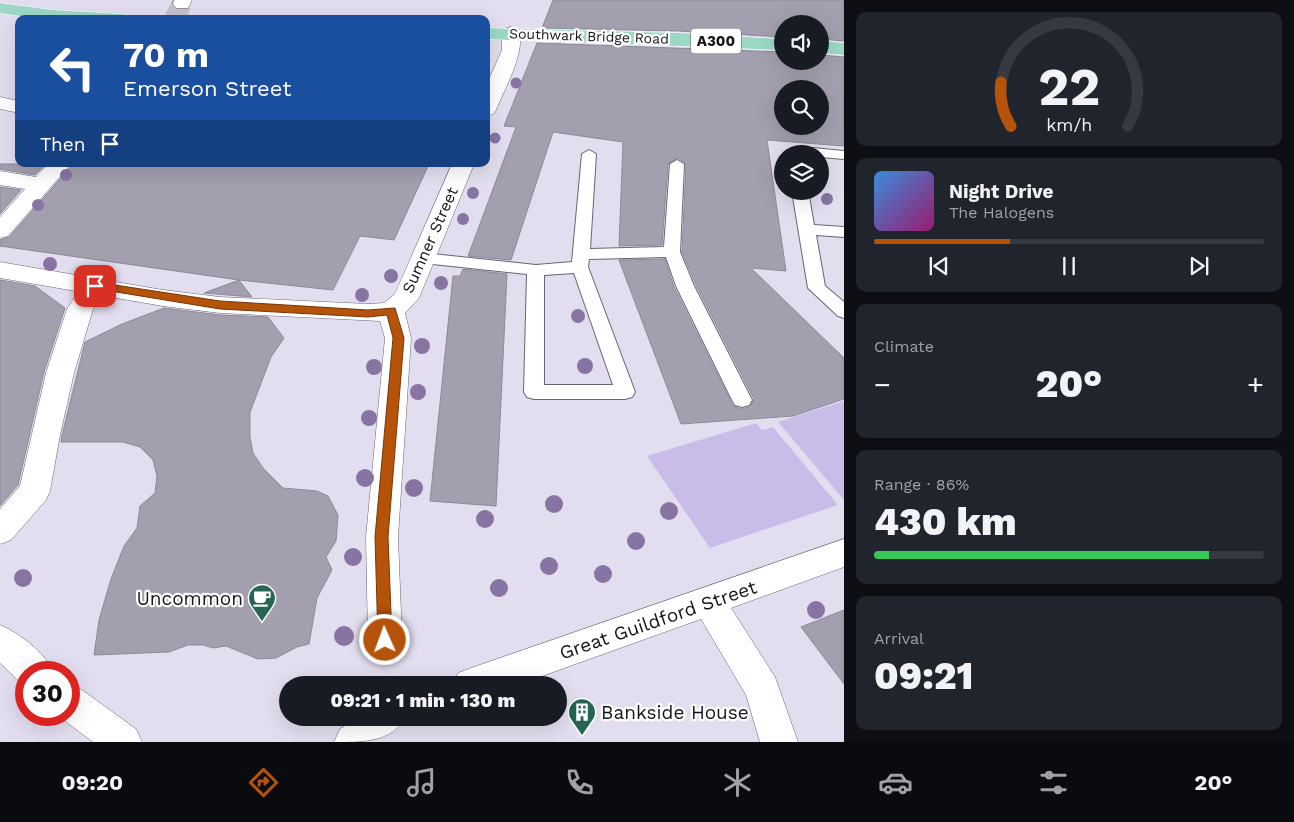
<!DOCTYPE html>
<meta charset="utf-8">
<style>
:root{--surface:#171b24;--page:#20242c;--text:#f1f3f6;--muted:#9ea1a6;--line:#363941;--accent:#b45309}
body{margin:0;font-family:"Work Sans",sans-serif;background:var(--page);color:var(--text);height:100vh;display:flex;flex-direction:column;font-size:19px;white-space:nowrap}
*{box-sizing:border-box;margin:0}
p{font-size:16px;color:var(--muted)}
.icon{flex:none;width:28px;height:28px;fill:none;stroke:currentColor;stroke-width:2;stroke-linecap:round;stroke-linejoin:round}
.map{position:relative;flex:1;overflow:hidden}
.drawer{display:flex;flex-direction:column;gap:12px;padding:12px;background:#0d0f14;width:450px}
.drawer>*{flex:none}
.guide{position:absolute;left:15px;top:15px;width:475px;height:152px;border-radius:10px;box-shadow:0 5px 20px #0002;background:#1a4fa0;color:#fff;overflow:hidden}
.fabs{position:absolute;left:774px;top:15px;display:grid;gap:10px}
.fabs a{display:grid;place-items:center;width:55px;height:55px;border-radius:50%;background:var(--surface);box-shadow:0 5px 20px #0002;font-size:25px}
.speed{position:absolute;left:15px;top:661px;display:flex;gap:10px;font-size:25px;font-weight:700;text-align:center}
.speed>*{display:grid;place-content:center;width:65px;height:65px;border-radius:50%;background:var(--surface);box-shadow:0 5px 20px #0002;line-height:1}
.speed .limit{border:8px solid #d22;background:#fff;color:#111}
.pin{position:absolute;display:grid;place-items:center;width:42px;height:42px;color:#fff;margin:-21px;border-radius:10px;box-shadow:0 2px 8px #0006}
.me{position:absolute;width:55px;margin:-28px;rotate:358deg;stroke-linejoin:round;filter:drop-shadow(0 0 4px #0008)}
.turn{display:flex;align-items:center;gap:18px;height:105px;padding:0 25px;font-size:22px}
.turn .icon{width:65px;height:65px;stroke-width:2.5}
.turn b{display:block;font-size:35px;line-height:42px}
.then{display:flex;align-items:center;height:48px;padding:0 25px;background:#0003;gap:10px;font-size:19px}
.big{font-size:38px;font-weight:800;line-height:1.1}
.drawer .tile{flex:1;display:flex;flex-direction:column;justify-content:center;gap:8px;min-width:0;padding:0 18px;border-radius:10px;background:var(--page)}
.drawer .dial{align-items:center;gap:0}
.dial svg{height:130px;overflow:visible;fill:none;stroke:var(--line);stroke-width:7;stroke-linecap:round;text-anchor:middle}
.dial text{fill:var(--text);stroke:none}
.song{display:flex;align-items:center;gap:15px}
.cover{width:60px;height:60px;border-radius:8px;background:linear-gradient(135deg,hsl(210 70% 55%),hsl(320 70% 35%))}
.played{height:5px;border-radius:2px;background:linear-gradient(90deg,var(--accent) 35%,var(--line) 35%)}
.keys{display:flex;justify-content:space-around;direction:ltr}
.heat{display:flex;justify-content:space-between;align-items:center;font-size:28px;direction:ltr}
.charge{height:8px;border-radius:4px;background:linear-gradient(90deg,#34c759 86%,var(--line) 0)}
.trip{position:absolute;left:279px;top:676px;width:288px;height:50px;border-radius:25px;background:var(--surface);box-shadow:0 5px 20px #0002;font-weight:800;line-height:50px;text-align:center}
.menu{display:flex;height:80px;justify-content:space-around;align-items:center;background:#090b0e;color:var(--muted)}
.menu .icon{width:35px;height:35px}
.menu .active{color:var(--accent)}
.menu b{font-size:22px;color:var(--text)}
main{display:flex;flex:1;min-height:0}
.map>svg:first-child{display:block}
.green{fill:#cabce9}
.building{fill:#a39faf;stroke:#8d8998;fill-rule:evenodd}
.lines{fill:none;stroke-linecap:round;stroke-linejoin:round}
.minor-tunnel{stroke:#c3c0cf;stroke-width:20;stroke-dasharray:20 10;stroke-linecap:butt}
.service-casing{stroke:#686472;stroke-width:2}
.pedestrian-casing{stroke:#686472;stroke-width:1}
.minor-casing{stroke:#686472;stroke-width:1}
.primary-casing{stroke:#fff;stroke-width:1}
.service{fill:#fff;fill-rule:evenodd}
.pedestrian{fill:#fff;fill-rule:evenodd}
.minor{fill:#fff;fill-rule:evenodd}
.primary{fill:#9dd8c6;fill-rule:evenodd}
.tree{fill:#8774a3}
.route{fill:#b45309;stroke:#753606}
.labels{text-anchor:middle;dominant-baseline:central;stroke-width:4.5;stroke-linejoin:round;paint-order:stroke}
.far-street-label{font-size:14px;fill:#16151a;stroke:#fff}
.shield{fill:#fff;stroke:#5c5b5f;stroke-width:1}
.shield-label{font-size:15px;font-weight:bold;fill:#16151a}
.street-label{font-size:16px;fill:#16151a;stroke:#fff}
.near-poi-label{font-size:19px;fill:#16151a;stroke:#fff;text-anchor:end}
.near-street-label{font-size:19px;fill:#16151a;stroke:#fff}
</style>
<main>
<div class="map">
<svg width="844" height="742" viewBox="0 0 844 742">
<rect width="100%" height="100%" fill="#e2deef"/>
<path class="green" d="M844,401V500L778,422Z
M756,423L762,430L773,427L838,505L710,548L647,456Z"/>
<path class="building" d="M553,0H844V41L820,39V24H782V37L678,31L542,28Z
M537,43L782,52V61H820V55L844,57V146L767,140L786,271L751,268L844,358V399L793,416L681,424L619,260L665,259L674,287L733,406L741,409L750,407L754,399L696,285L682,252L686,164L678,158L668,164L662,245L619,246L623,142L553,132L511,260L468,256L516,127L504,126ZM782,89H820V126H782Z
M0,164H46L35,175L0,169Z
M73,164H429L394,240L360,236L333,290L239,280L252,297L204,293L239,280L0,246V240L9,237Z
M0,187L21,190L0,214Z
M463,269L507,274L496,506L430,501L453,276H460Z
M0,280L35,286L65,308L44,372L18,485L0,506Z
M164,308L220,315L268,317L284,338L271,357L250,412V437L253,453L263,468L283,488L317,491L328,496L338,515L336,541L326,557L332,570L317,598L309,644L297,647L276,658L258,659L226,646L213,648L203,645H188L169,652L94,655L99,620L111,579L124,546L137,528L140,506L155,493L157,476L153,460L140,447L123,442H61L62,435L85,342L122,324Z
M844,610V684L801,627Z"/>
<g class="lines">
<path class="minor-tunnel" d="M174,19L182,4"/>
<g class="service-casing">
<path id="service" d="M813,148L844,151V159L820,157V154H802Z
M589,150L596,154L590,249L664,247L670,164L677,160L684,164L680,252L694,286L752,400L749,405L742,407L735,405L732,400L676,286L666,257L589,259L588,267L635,392L632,397L625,399H534L527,397L524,392L527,274L423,263L417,262L415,258L417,254L423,253L536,265L572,262L582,154ZM574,273L613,385H544V275Z
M792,191H808L814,225L844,227V237L816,235L825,286L844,302V318L838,316L808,288Z"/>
</g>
<g class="pedestrian-casing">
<path id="pedestrian" d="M95,278L104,280L108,286L93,309L74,373L60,435L50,491L46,500L11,540L0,544V509L20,486L46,373L67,309L86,280Z"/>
</g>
<g class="minor-casing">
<path id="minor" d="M174,0H192L188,8H176L173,4Z
M511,27L517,29C529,46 503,92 496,110L493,114L486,116V86L502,50V33L505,29Z
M0,97L19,101V113L0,109Z
M48,164H71L8,236L0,238V217L25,189L0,185V171L36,177Z
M452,164H474L419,298L405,313L411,338L398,537L402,640L397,651L385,656L373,651L368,640L366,537L385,338L380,321L220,313L163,306L0,278V262L163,290L220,297L368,304L384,303L395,294Z
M844,539V567L731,608L775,677L798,742H760L746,695L701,619L517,685H453L458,673L471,668Z
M0,625C19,633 46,653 53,672H26V685L22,684L0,663Z
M69,685L82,690L136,729L142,742H93L57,715H69Z
M357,718H405C391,742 364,742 334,742L340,729Z"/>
</g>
<g class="primary-casing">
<path id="primary" d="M0,3L52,10L122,14L128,15L131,19H40L0,13Z
M486,28L678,33L782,39V50L486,39Z
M820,41L844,43V55L820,53Z"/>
</g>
<use href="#service" class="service"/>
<use href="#pedestrian" class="pedestrian"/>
<use href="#minor" class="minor"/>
<use href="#primary" class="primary"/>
</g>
<g class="tree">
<circle cx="516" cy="83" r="5.5"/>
<circle cx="495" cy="138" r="5.5"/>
<circle cx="66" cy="175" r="6"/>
<circle cx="473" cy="193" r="6"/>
<circle cx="827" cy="199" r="6"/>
<circle cx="38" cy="205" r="6"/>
<circle cx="463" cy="219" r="6"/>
<circle cx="50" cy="264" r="7"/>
<circle cx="391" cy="276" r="7"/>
<circle cx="441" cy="283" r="7"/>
<circle cx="362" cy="295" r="7"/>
<circle cx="578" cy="316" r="7"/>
<circle cx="422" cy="346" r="8"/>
<circle cx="585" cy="366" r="8"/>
<circle cx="374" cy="367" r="8"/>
<circle cx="418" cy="392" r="8"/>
<circle cx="369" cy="418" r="8"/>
<circle cx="365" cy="478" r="9"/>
<circle cx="414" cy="488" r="9"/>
<circle cx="554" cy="504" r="9"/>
<circle cx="669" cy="511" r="9"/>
<circle cx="485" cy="519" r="9"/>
<circle cx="636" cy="541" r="9"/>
<circle cx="353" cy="557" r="9"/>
<circle cx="549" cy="566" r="9"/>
<circle cx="603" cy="574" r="9"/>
<circle cx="23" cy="578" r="9"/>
<circle cx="499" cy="588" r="9"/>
<circle cx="816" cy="610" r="9"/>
<circle cx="344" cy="636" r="10"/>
</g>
<path class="route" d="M95,282L220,301L368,310L395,308L404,338L388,537L392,640L390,644L385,646L380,644L378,640L375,537L393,338L387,315L368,317L220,309L92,288V283Z"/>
<defs>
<g id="cafe-pin" transform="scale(1.4375)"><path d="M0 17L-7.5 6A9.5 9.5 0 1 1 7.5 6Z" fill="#266553" stroke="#fff"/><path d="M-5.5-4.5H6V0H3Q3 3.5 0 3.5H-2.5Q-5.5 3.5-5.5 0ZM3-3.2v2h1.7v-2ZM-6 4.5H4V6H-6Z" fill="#fff"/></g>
<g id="building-pin" transform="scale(1.4375)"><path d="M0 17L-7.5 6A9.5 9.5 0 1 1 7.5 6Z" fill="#266553" stroke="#fff"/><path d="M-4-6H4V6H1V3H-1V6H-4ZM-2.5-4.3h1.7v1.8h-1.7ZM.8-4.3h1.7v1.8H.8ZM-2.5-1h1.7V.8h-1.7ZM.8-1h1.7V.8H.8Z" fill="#fff"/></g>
</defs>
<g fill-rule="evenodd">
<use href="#cafe-pin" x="262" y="598"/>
<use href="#building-pin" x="582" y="712"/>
</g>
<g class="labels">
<g class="far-street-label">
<text transform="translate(589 36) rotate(2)">Southwark Bridge Road</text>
</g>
<rect class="shield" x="691" y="28.5" width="50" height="25" rx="4"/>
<g class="shield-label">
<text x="716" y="41">A300</text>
</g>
<g class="street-label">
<text transform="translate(430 240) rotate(-66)">Sumner Street</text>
</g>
<g class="near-poi-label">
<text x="243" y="598">Uncommon</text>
<text x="601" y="712" text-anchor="start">Bankside House</text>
</g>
<g class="near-street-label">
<text transform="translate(658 620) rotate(-19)">Great Guildford Street</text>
</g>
</g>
</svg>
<div class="fabs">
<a><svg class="icon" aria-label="sound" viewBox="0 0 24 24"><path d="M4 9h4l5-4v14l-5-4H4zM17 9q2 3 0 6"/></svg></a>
<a><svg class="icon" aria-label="search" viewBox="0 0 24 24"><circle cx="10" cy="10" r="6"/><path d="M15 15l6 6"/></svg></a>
<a><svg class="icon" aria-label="layers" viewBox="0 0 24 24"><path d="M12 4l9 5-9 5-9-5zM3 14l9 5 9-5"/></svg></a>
</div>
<div class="speed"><div class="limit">30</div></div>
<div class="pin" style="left:95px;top:286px;background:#d93025"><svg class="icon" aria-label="arrive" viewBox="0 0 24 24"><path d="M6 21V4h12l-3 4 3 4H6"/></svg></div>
<svg class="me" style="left:385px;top:640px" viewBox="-20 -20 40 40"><circle r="17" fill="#b45309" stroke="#fff" stroke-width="3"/><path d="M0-11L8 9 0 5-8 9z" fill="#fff"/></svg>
<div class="trip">09:21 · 1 min · 130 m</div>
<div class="guide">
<div class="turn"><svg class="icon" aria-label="left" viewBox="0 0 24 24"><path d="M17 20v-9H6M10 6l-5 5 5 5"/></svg><div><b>70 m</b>Emerson Street</div></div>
<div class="then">Then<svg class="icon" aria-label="arrive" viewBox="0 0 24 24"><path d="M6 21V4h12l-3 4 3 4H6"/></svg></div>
</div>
</div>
<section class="drawer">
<div class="tile dial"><svg viewBox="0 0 100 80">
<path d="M14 69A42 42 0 1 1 86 69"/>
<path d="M14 69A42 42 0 0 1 8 42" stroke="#b45309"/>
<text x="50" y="56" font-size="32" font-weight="700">22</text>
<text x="50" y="72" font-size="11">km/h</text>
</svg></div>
<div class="tile">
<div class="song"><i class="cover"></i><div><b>Night Drive</b><p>The Halogens</p></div></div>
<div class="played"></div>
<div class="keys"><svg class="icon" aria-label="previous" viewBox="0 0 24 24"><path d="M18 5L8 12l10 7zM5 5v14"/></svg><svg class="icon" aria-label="pause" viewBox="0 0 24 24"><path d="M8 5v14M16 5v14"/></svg><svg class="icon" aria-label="next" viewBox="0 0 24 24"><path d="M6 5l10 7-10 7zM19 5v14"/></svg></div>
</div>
<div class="tile"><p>Climate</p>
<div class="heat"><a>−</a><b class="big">20°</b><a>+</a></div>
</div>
<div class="tile"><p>Range · 86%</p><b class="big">430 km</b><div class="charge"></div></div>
<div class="tile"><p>Arrival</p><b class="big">09:21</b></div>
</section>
</main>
<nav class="menu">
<b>09:20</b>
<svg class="icon active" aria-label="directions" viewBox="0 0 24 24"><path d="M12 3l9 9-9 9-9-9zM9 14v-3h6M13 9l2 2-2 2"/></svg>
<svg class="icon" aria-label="music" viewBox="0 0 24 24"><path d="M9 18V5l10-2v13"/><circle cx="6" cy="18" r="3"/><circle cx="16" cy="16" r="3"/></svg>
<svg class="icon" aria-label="phone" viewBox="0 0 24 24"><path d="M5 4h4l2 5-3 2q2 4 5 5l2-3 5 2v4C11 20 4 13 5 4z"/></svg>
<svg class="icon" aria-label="climate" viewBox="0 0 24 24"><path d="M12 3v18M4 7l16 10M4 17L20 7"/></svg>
<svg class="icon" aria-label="car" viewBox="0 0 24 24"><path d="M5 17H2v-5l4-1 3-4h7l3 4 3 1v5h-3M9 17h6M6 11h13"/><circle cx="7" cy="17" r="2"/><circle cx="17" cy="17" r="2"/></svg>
<svg class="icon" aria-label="filters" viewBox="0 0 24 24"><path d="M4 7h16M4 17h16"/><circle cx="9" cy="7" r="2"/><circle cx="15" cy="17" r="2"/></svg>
<b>20°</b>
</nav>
